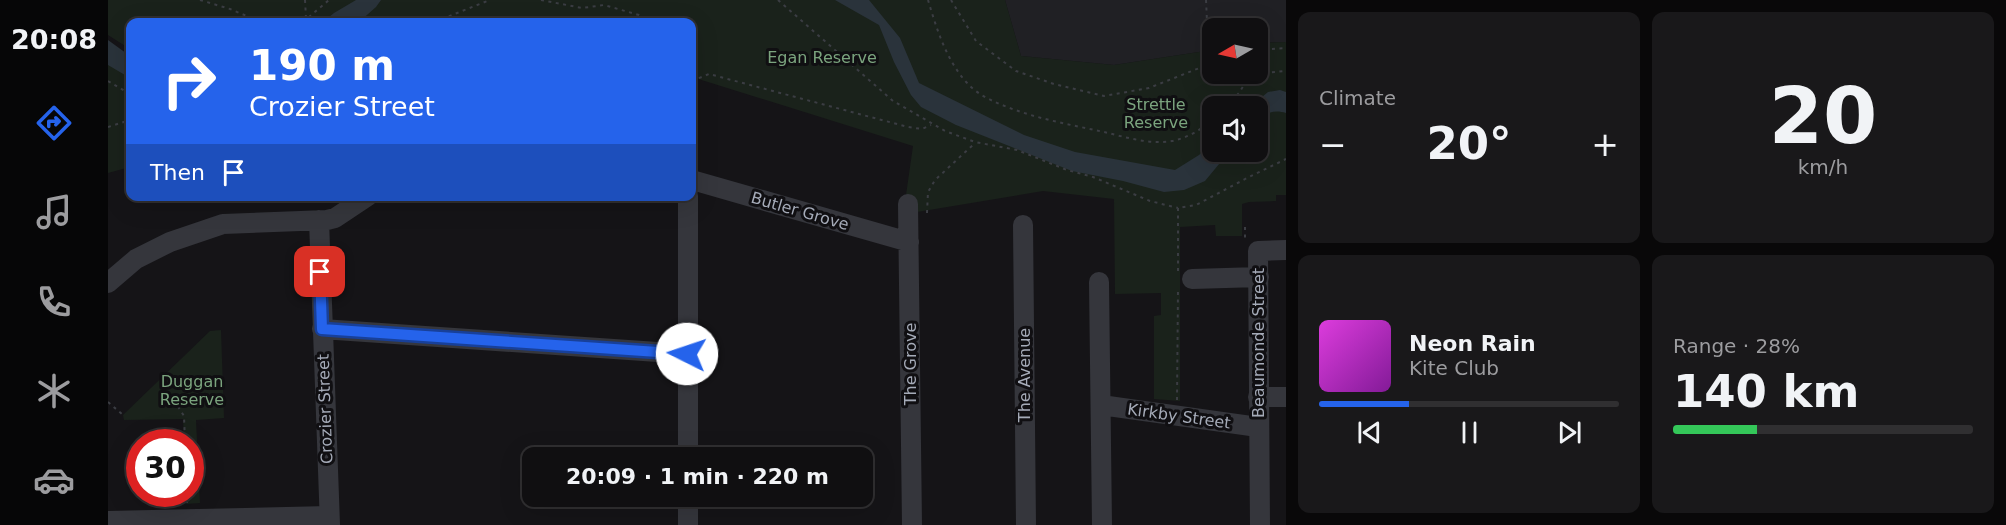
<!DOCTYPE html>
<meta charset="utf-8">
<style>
:root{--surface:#100f11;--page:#19181a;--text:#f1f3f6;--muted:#9c9c9f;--line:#302f31;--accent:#2563eb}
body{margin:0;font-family:"DejaVu Sans",sans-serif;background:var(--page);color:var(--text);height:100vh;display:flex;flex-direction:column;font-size:22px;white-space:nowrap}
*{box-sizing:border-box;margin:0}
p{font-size:20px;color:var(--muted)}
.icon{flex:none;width:33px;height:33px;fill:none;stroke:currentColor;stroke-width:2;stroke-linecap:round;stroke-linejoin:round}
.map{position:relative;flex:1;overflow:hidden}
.sheet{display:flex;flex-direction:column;gap:12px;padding:12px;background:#090809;width:720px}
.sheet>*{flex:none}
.guide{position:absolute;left:18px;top:18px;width:570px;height:183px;border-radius:12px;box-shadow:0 6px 24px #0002,0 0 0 2px var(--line);background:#2563eb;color:#fff;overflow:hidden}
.needle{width:39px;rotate:261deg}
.controls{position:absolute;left:1094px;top:18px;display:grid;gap:12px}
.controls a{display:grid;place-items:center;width:66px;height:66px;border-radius:12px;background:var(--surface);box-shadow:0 6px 24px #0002,0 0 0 2px var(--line);font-size:30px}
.speed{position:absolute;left:18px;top:429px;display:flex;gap:12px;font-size:30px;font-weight:700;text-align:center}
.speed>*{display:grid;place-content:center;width:78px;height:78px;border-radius:50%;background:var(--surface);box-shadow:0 6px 24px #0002,0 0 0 2px var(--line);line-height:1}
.speed .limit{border:9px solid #d22;background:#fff;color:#111}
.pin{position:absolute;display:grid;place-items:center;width:51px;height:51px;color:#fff;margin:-26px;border-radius:12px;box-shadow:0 3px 9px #0006}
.me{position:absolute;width:66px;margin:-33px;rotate:274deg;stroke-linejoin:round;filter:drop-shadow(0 0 4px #0008)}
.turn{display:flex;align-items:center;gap:21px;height:126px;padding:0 24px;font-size:27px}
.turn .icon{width:78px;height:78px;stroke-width:2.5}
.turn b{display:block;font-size:42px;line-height:51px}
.then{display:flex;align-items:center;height:57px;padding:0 24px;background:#0003;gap:12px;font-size:22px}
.big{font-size:45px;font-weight:600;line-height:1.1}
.sheet .tile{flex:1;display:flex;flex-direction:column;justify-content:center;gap:9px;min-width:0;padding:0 21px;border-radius:12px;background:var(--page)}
.sheet .dial{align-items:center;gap:0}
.dial b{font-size:78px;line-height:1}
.song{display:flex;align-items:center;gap:18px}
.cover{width:72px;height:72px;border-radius:9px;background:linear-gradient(135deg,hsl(300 70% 55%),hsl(290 70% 35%))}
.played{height:6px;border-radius:3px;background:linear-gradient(90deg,var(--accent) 30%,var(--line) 30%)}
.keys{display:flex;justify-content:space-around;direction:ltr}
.heat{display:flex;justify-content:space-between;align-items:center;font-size:33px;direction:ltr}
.charge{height:9px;border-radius:4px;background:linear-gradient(90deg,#34c759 28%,var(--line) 0)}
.sheet .tiles{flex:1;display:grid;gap:12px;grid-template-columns:repeat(2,1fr)}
.trip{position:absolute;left:414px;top:447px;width:351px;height:60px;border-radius:12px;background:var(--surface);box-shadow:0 6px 24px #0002,0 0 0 2px var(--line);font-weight:600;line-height:60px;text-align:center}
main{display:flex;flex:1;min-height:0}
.tab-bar{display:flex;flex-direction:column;width:108px;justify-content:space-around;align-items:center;background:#060607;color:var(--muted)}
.tab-bar .icon{width:42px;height:42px}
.tab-bar .on{color:var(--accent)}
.tab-bar b{font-size:27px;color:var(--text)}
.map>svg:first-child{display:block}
.built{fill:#202024}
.green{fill:#1a221b;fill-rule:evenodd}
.water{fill:#2a333b}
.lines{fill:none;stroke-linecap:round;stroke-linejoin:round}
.path{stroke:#3b3d43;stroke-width:2;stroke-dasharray:3 4.5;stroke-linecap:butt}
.minor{stroke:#35363c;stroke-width:20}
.route-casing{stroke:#184099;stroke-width:15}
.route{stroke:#2563eb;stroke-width:10}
.labels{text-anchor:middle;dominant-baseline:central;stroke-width:6;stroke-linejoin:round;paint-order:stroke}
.park-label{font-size:16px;fill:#7ba47e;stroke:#100f12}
.street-label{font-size:16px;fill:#a5abb8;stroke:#100f12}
</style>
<main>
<nav class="tab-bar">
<b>20:08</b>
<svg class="icon on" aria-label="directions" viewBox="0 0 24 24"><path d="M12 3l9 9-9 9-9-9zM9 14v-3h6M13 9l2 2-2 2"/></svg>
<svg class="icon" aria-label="music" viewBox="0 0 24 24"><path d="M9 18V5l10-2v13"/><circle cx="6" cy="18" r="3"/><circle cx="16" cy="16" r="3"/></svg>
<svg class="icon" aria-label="phone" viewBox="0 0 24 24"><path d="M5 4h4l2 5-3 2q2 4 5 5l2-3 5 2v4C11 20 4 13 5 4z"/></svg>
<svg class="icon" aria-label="climate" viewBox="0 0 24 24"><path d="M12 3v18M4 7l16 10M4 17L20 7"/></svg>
<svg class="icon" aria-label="car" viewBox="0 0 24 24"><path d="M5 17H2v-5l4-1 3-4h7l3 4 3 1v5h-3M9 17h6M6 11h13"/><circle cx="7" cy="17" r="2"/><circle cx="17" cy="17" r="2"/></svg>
</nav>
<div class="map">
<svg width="1178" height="525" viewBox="0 0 1178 525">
<rect width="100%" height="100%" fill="#151417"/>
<path class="built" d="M897,0H1178V42L1149,43V28H1104V50L1006,65L913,56Z"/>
<path class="green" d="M0,0H897L913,56L1006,65L1104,50V74H1149V43L1178,42V195H1168V201L1141,202L1134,204V236H1108L1107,225L1072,227V401L1046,399V316L1053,315V293L1007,294L1006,199L935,191L809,212L798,195L805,146L584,77V22H22V49L0,35ZM1104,106H1149V152H1104Z
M0,45L22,57V167L0,173Z
M113,330L116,418L88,420L92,503L78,504V494H82V442H76L75,419L16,420L15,415L102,331Z"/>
<path class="water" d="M248,0H273L268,7L251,22H215L226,13Z
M727,0H761L792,38L811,83L916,135L967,152L1067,170L1091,155L1104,143V152H1121L1097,181L1076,190L1056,192L1015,181L964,171L848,125L813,107L803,95L786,62L771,25Z
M0,40L22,56V78L0,65Z
M1172,90L1178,92V113C1166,109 1157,113 1149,121V106H1143L1160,92Z"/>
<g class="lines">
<path class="path" d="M92,0L122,9L153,22
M197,0L198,18
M433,0L474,8L496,5L531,15L541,22
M670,0L785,101L837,131L867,142L909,150L959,170L985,177L1042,201L1070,208
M820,0C829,30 839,63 862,86C868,92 878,98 885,101C919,117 959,124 996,132C1017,137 1042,145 1064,141C1079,138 1093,130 1104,120
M843,0L868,41L908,71L946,84L996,96L1041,88L1104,63
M1098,0L1101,63
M195,22L221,0
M319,22L339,17L382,0
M1149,50L1178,48
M584,72V76
M0,81L22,94
M584,81L601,74L800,127L814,129L823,125
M1118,106L1131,93L1139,80L1156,73L1178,71
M0,127L22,120
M819,213L820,192L827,180L867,143
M1137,227V242
M1070,271V208L1088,205L1141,177L1178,159
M66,400L76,416L77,442
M1069,400L1070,289
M0,402L15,415
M79,494V503"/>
<path class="minor" d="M584,180L801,242
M580,196V458
M800,204L804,525
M211,220L222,525
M915,225L918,525
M1084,279L1151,277
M991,282L994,525
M0,283L28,259L62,242L115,224L219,220L227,218L260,196
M214,329L579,354
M1150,397H1178
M993,405L1150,427
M0,521L221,516
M580,525V496
M1152,525L1150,251L1178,250"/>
</g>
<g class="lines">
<g class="route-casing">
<path id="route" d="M212,272L214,329L579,354"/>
</g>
<use href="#route" class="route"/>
</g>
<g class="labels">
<g class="park-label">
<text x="714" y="57">Egan Reserve</text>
<text x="1048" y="104">Strettle<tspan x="1048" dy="18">Reserve</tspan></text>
<text x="84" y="381">Duggan<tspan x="84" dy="18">Reserve</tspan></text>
</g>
<g class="street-label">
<text transform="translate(692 211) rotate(16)">Butler Grove</text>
<text transform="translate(1150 343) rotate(-90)">Beaumonde Street</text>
<text transform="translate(802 364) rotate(-90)">The Grove</text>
<text transform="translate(916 375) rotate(-90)">The Avenue</text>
<text transform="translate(217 409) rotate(-92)">Crozier Street</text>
<text transform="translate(1071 416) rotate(8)">Kirkby Street</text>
</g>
</g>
</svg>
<div class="controls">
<a><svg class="needle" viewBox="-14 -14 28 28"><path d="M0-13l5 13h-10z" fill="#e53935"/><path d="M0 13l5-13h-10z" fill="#9c9c9f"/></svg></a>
<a><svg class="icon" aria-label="sound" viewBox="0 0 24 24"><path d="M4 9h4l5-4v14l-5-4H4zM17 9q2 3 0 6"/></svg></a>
</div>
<div class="speed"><div class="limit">30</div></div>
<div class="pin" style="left:212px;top:272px;background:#d93025"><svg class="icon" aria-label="arrive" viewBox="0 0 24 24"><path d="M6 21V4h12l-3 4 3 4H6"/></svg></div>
<svg class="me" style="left:579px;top:354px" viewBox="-20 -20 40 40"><circle r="19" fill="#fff"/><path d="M0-13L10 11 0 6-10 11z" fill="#2563eb"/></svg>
<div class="trip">20:09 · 1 min · 220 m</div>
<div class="guide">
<div class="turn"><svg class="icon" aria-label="right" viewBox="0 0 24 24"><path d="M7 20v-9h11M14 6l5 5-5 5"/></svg><div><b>190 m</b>Crozier Street</div></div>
<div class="then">Then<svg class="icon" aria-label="arrive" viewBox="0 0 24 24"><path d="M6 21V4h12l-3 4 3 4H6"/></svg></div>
</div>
</div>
<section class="sheet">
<div class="tiles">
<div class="tile"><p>Climate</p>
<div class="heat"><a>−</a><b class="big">20°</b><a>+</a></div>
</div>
<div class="tile dial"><b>20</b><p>km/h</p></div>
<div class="tile">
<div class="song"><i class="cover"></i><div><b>Neon Rain</b><p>Kite Club</p></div></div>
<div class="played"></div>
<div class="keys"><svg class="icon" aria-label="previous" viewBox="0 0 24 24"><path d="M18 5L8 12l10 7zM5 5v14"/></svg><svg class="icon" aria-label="pause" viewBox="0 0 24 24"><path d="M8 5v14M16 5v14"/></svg><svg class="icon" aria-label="next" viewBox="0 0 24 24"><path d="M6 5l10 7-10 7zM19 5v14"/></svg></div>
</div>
<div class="tile"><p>Range · 28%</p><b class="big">140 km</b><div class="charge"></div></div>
</div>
</section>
</main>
